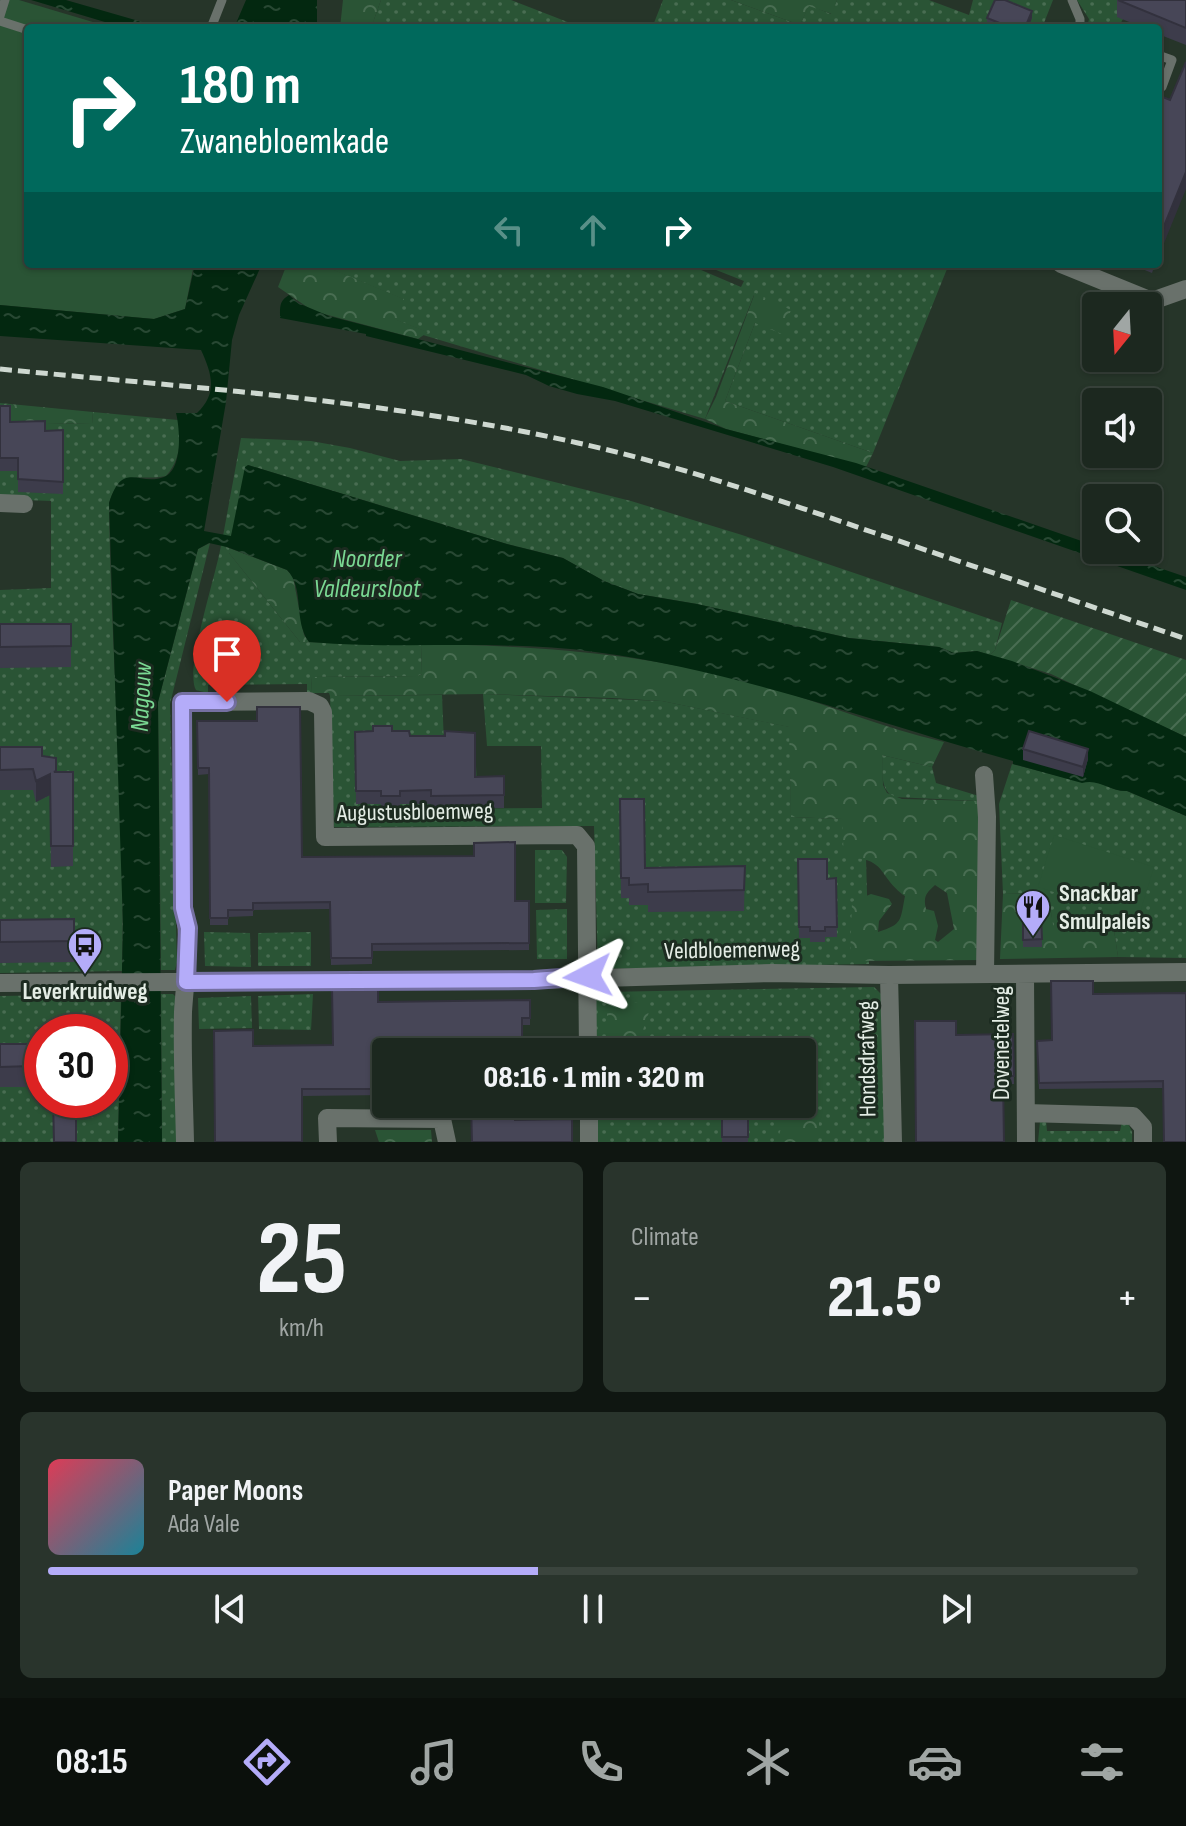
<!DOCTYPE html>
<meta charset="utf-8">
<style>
:root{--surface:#1c281f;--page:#29342c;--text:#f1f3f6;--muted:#a0a6a4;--line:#3a443d;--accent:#b4acf9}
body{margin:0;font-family:"Sofia Sans Condensed",sans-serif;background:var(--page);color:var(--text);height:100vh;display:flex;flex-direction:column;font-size:30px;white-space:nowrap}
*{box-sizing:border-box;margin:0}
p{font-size:26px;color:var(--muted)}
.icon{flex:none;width:44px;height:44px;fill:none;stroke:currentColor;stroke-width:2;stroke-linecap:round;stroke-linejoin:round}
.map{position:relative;height:1142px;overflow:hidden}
.drawer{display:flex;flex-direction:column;gap:20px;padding:20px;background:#0f1611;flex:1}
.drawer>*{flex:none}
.guide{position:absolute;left:24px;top:24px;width:1138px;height:244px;border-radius:8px;box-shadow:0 2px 6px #0004,0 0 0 2px var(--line);background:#00695c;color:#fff;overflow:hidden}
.needle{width:52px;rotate:198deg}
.fabs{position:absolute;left:1082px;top:292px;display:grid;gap:16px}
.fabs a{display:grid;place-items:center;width:80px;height:80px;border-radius:8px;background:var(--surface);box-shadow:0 2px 6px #0004,0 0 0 2px var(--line);font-size:40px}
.speed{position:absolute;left:24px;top:1014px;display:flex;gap:16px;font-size:40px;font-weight:700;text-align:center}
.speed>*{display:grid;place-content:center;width:104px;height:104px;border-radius:50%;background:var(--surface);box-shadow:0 2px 6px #0004,0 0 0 2px var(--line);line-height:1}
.speed .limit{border:12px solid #d22;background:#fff;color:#111}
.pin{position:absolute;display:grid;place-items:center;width:68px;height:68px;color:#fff;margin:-82px -34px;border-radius:50% 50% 50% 0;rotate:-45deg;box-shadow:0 0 8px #0007}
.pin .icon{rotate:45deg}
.me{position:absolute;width:88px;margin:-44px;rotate:266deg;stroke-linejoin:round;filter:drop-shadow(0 0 6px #0008)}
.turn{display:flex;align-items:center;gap:28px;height:168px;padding:0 24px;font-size:36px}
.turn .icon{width:104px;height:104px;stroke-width:2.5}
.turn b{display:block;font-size:56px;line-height:68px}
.lanes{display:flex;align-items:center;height:76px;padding:0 24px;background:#0003;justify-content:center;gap:40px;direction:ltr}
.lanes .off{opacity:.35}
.big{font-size:60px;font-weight:800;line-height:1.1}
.drawer .tile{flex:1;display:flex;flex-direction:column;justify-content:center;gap:12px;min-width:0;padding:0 28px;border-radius:12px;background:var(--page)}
.drawer .dial{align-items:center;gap:0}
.dial b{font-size:104px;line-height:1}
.song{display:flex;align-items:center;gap:24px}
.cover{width:96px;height:96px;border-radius:12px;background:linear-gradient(135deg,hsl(350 70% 55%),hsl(190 70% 35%))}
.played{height:8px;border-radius:4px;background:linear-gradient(90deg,var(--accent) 45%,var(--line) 45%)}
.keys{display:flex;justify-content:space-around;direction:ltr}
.heat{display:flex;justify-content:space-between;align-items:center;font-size:44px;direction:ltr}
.drawer .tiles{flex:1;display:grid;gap:20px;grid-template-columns:1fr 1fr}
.tile:last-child{grid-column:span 2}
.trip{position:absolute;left:372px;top:1038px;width:444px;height:80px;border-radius:8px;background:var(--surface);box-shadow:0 2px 6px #0004,0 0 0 2px var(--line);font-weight:800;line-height:80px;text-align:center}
.menu{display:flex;height:128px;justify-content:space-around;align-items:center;background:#0b100c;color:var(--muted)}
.menu .icon{width:56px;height:56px}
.menu .selected{color:var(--accent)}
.menu b{font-size:36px;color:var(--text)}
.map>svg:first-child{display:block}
.grass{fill:url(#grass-dots);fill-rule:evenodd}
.forest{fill:url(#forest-crowns);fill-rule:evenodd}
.garden{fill:url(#garden-furrows)}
.pitch{fill:#2a5435}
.water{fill:url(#water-ripples)}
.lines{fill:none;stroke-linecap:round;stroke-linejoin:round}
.lane{stroke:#69716b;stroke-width:9}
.street{stroke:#69716b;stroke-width:18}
.rail{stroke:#ced8d0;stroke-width:5;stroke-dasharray:12 6;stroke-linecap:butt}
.wall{fill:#3d3c4b}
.shaded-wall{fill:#32313d}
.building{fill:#474657;stroke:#32313d;stroke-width:2}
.route-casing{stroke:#7570a2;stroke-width:20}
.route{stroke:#b4acf9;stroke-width:14}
.labels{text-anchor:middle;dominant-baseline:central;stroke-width:6;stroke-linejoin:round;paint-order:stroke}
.street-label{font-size:24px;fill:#e4ede5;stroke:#1c2b20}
.poi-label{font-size:24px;font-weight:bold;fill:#e4ede5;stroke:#1c2b20;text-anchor:start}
.water-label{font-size:26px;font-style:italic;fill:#7ad893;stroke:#1c2b20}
</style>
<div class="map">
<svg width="1186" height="1142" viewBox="0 0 1186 1142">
<defs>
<pattern id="grass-dots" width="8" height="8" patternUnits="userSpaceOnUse" patternTransform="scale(2)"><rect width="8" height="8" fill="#2a5435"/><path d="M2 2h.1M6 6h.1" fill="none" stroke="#496d52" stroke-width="1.8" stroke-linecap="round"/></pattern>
<pattern id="forest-crowns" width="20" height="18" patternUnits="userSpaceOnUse" patternTransform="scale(2)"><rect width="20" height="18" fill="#2a5435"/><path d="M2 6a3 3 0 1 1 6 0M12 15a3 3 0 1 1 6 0" fill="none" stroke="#496d52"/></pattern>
<pattern id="garden-furrows" width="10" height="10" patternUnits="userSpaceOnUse" patternTransform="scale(2)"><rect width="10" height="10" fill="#2a5435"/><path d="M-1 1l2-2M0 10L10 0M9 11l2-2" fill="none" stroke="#496d52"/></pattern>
<pattern id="water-ripples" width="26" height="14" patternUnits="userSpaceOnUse" patternTransform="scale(2)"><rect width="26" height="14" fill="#032810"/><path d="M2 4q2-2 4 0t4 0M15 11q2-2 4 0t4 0" fill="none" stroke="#284833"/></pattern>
</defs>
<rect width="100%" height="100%" fill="#263529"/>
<path class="grass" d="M381,0H511L583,28H371Z
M663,0H731L800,25L809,5L831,14L837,0H929L969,15L973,0H1053L1042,28H652Z
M1077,0H1170L1158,28L1123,18L1119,28H1087L1089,19Z
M327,264H687L741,287L744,281L701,264H949L873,453L725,401L755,323L754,295L705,419L423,335L427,332L396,320L403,299L326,267Z
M93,412L178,420C182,439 180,461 166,476C138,482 121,466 109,503C111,659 126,815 122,971L0,973V590L51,588V501L0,499V422L92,424Z
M241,438L311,441L350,448L400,461L461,459L631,501L742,535L1002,623L995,650L990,655L977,651L954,653L939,647L849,638L697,604L638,594L604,581L563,558L507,544L248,465L231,537L223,536Z
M210,543L170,704L177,962L175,970H161L158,702L198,549Z
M221,545L229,548V553L300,642L421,644L422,674L418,676L312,677L311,693H307V684L208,685V693L196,690C184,671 217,573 221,545Z
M483,694L662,701L790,727L791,817L842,819L866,858L869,964L598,969L594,826L334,827L330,696L442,695L445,767L476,766L477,783L450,792L451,809L542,808L541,746H487Z
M882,755L932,767L936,783L979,796L980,801L894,797C879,789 883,770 882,755Z
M1012,764L1082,782C1099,778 1111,792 1127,791L1186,816V958L1118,957L1114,930H1053L1051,912L1034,893L1003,894L999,804Z
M535,850H562L567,857L566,903H535Z
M567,909V959H537L536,910Z
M204,932L250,933L251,967L205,966Z
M311,932V966H258V933Z
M874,987L882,995L885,1142H597L596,1104H802V1052H595L594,1002L603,992Z
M121,994L118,1142H0V996ZM42,1032H110V1100H42Z
M161,994H173L176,997L179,1142H162Z
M313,994L311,1030L259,1029L258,996Z
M251,996L252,1028L199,1029L198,998Z
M1046,1120L1047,1131H1120L1122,1121H1127L1132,1132V1142H1038L1040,1121Z"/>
<path class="forest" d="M343,0H381L371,28H340Z
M731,0H837L832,14L809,6L800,25Z
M287,264H327V267L404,299L397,320L428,332L418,339L313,311L278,287Z
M755,293L791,310L782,334L755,323L725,401L873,453L866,467L726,429L705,419L716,397Z
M0,403L93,412L92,424L0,422Z
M229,548L287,570L293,577L304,635L309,642H300L229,553Z
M421,644C535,646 635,652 746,681C813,698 877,727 944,742L932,767L882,755L883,785L887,793L902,799L980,801L981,960L850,961L852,902L871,894L889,899L892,904L879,921L878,932C903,924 900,921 905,896C876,875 888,857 844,858L842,819L791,817L789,727L662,701L612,698L483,694L330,696L329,693H311L312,677L418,676L422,674ZM935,885L947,893L954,929L938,942L935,940L938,926L934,911L926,909C923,897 926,893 935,885Z
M1034,893C1052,898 1051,914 1054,930H1114L1118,957L1000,959L1003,894Z
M641,1002L649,1012L642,1033L619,1052H607V1004Z
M804,1110L819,1114V1127L812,1142H778C781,1124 785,1113 804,1110Z
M375,1130H431L432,1142H379Z"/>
<path class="garden" d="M1011,600L1186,660V737L1051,674L990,655L995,650Z"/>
<path class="pitch" d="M0,0H19L113,28H28V264H194L185,309L154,319L0,305Z
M1054,835L1154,867L1138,919L1038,887Z"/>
<path class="water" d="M31,0H66L163,28H125Z
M246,0H317V28H234Z
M195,264H262L239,315L232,340L226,402L204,531L231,536L245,467L248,465L507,544L563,558L604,581L638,594L697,604L849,638L939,647L954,653L977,651L1012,661L1090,691L1186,737V816L1127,791C1111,792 1099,778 1082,783L1013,764V761C874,722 739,671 595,652C501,639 404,650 309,642C293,621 305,588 287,570L227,547L209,543L198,549L158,702L162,1142H118L123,925L109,503C123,459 139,487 164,477C183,469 180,429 176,413H197C218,393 212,374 201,350L0,336V305L154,319L185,309Z
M289,295L298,303L329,316L603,387L726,429L856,463L1096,546V550H1107L1186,577V590L833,467L615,401L577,394L549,386L526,375L366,336V334L280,318C280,307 279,301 289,295Z"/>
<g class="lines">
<path class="lane" d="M1072,0L1080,19V28
M0,16L5,0
M0,21L28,30
M211,28L222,0
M1158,55L1172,60L1162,87"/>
<path class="street" d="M1061,264L1152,301L1186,289
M0,503L24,504
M984,775L987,817L985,974
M1025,974L1026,1142
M889,975L893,1142
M0,983L534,980L772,973L889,975L1186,972
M589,1104V1142
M1026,1113L1133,1116L1143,1127V1142
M185,1142C184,1099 182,1055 183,1012C185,977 192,944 183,908L182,702L309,701L320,706L323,712L325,837L577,835L586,846L588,1052
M328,1142L327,1118L442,1119L447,1142"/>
<path class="rail" d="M0,369C193,388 388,400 578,443C678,465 775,499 872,532C977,567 1081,603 1186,639"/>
</g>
<path class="wall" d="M1117,0H1186V45L1158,34V28H1144L1117,17Z
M987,18H1032L1028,28H994L987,25Z
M1130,264H1155L1152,273Z
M0,406L10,422L45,431L63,430V494L18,492V471H0Z
M0,624H71V667L0,668Z
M197,721L302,857L515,901H529V950L372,951V964L331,965L330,909L253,910V916L228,917V925H210L209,774L198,775Z
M392,731L410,736L475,777L504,776V808L431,809V804H400V809H381V804H356L355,732Z
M0,747L42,756L56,772H73V866L51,867L50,795L36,802L33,790H0Z
M1023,749L1088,759L1083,777L1023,760Z
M620,799L645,868L745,866L744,911L648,912V905H629V898H621Z
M798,859L827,879L836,878L837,937H825V942H810V938H799Z
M1023,914H1041L1042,947H1023Z
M74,919V962L0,963V920Z
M1186,993L1163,1088L1039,1089L1037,1041L1052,1040L1093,994Z
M530,1000V1025H522V1046L386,1052V1095L302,1096L253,1046L333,1045L378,1002Z
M1013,1034L1014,1084H1003L956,1035Z
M0,1044H42V1097L40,1099L32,1087H0Z
M722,1104H748V1142H722Z"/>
<path class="shaded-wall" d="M1032,11V18L1028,28H1025Z
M1186,172V189L1158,258V241Z
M1088,749V759L1083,777V767Z
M50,774V795L36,802V781Z
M42,1077V1097L40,1099V1078Z"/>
<path class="building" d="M995,0H1005L1032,11L1025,28H1012L987,18Z
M1118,0H1186V28Z
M1186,62V172L1158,241V95L1170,100Z
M0,406H10V422L45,421V431L63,430V482L18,479V458H0Z
M0,624H71V646L0,647Z
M257,707H300L302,857L474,856V843L515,842V901H529V943L372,944V958H331L330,902L253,903V910H228V918H210L209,768H198L197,721H257Z
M373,726H392V731H409L410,736H445V731L475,733V777L504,776V795L431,796V790L400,791V796H381V791H356L355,732L373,731Z
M1029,731L1088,749L1083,767L1023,749Z
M0,747H42V756L56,758V771L54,772H73V846H51L50,774L36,781L33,769L0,770Z
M620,799H644L645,868L745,866L744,890L648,892V884L629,885V878H621Z
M798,859H827V879L836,878L837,927H825V931H810V927H799Z
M1023,914H1041L1042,939L1023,940Z
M74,919V941L0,942V920Z
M1051,981H1093V994L1186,993V1142H1164L1163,1081L1039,1083L1037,1041L1052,1040Z
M378,988V1002L530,1000V1018H522V1040H515V1052H386V1089H302V1142H215L214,1031L253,1030V1046L333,1045L332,989Z
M915,1021H956V1035L1013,1034L1014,1076H1003L1004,1142H916Z
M713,1038V1045H731V1052H620V1039Z
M0,1044H42V1077L40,1078L32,1066L0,1067Z
M53,1100H76V1142H54Z
M471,1104H515V1120L572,1119V1142H472Z
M722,1104H748V1137H722Z"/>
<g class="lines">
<g class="route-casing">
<path id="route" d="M227,702H182L183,908L188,928L186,982L534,980L588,976"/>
</g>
<use href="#route" class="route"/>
</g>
<defs>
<g id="restaurant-pin" transform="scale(1.8)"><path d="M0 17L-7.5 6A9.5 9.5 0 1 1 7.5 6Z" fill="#b4acf9" stroke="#1c2b20"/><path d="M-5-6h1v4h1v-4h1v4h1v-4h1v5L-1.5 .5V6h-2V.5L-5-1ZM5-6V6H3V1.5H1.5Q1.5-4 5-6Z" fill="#111"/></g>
<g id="bus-pin" transform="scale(1.8)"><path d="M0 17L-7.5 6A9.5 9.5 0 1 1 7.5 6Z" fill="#b4acf9" stroke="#1c2b20"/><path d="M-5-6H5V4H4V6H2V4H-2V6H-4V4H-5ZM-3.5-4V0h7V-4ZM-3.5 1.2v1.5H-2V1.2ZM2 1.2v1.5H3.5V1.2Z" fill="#111"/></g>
</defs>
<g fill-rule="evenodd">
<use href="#restaurant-pin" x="1033" y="907"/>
<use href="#bus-pin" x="85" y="945"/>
</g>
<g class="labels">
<g class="street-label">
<text transform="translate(415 812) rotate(-1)">Augustusbloemweg</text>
<text transform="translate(732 950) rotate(-1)">Veldbloemenweg</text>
<text transform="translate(1001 1043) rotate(-90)">Dovenetelweg</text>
<text transform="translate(867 1059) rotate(-91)">Hondsdrafweg</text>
</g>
<g class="poi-label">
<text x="1059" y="893">Snackbar<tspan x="1059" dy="28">Smulpaleis</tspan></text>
<text x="85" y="991" text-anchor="middle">Leverkruidweg</text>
</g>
<g class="water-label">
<text x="367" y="559">Noorder<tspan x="367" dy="30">Valdeursloot</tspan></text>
<text transform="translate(142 697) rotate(-87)">Nagouw</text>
</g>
</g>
</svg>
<div class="fabs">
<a><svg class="needle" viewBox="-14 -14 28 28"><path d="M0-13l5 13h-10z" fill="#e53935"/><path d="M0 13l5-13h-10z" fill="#a0a6a4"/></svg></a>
<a><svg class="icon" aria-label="sound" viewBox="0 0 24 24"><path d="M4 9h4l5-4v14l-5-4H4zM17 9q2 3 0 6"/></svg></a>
<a><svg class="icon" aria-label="search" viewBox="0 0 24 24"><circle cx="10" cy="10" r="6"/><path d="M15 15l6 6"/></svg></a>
</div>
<div class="speed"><div class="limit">30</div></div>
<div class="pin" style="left:227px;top:702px;background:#d93025"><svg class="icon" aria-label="arrive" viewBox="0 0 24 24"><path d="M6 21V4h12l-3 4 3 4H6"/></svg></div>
<svg class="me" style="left:588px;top:976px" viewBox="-20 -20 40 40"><path d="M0-17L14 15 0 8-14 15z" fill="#b4acf9" stroke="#fff" stroke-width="4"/></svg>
<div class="trip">08:16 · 1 min · 320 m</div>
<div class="guide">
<div class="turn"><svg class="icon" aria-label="right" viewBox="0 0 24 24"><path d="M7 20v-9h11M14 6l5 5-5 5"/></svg><div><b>180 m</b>Zwanebloemkade</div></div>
<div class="lanes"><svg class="icon off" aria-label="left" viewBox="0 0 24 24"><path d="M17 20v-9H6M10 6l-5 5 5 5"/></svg><svg class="icon off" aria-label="ahead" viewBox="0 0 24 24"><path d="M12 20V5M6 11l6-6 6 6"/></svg><svg class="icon" aria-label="right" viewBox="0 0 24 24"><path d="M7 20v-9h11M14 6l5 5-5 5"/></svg></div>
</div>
</div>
<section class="drawer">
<div class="tiles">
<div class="tile dial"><b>25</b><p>km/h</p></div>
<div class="tile"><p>Climate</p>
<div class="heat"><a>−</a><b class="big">21.5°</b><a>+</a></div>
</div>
<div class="tile">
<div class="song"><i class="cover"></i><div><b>Paper Moons</b><p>Ada Vale</p></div></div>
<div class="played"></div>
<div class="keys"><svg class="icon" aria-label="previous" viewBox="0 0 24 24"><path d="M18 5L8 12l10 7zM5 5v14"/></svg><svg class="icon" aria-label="pause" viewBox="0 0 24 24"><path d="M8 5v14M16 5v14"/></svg><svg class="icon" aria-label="next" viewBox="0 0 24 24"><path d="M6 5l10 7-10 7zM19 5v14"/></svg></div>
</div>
</div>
</section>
<nav class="menu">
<b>08:15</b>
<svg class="icon selected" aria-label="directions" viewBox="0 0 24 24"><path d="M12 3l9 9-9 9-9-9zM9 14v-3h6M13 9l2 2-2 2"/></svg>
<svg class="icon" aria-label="music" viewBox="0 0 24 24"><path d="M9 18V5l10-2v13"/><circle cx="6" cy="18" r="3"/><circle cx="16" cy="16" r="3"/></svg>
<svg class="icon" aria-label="phone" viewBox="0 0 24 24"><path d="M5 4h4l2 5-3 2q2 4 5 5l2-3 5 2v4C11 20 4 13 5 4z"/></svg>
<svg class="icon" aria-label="climate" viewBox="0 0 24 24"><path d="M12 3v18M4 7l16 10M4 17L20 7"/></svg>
<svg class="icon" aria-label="car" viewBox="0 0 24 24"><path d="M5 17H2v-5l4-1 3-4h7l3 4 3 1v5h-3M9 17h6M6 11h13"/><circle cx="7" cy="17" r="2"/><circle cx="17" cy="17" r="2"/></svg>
<svg class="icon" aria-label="filters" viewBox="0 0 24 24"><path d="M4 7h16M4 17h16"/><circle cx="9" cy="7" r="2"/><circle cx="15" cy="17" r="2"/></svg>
</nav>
